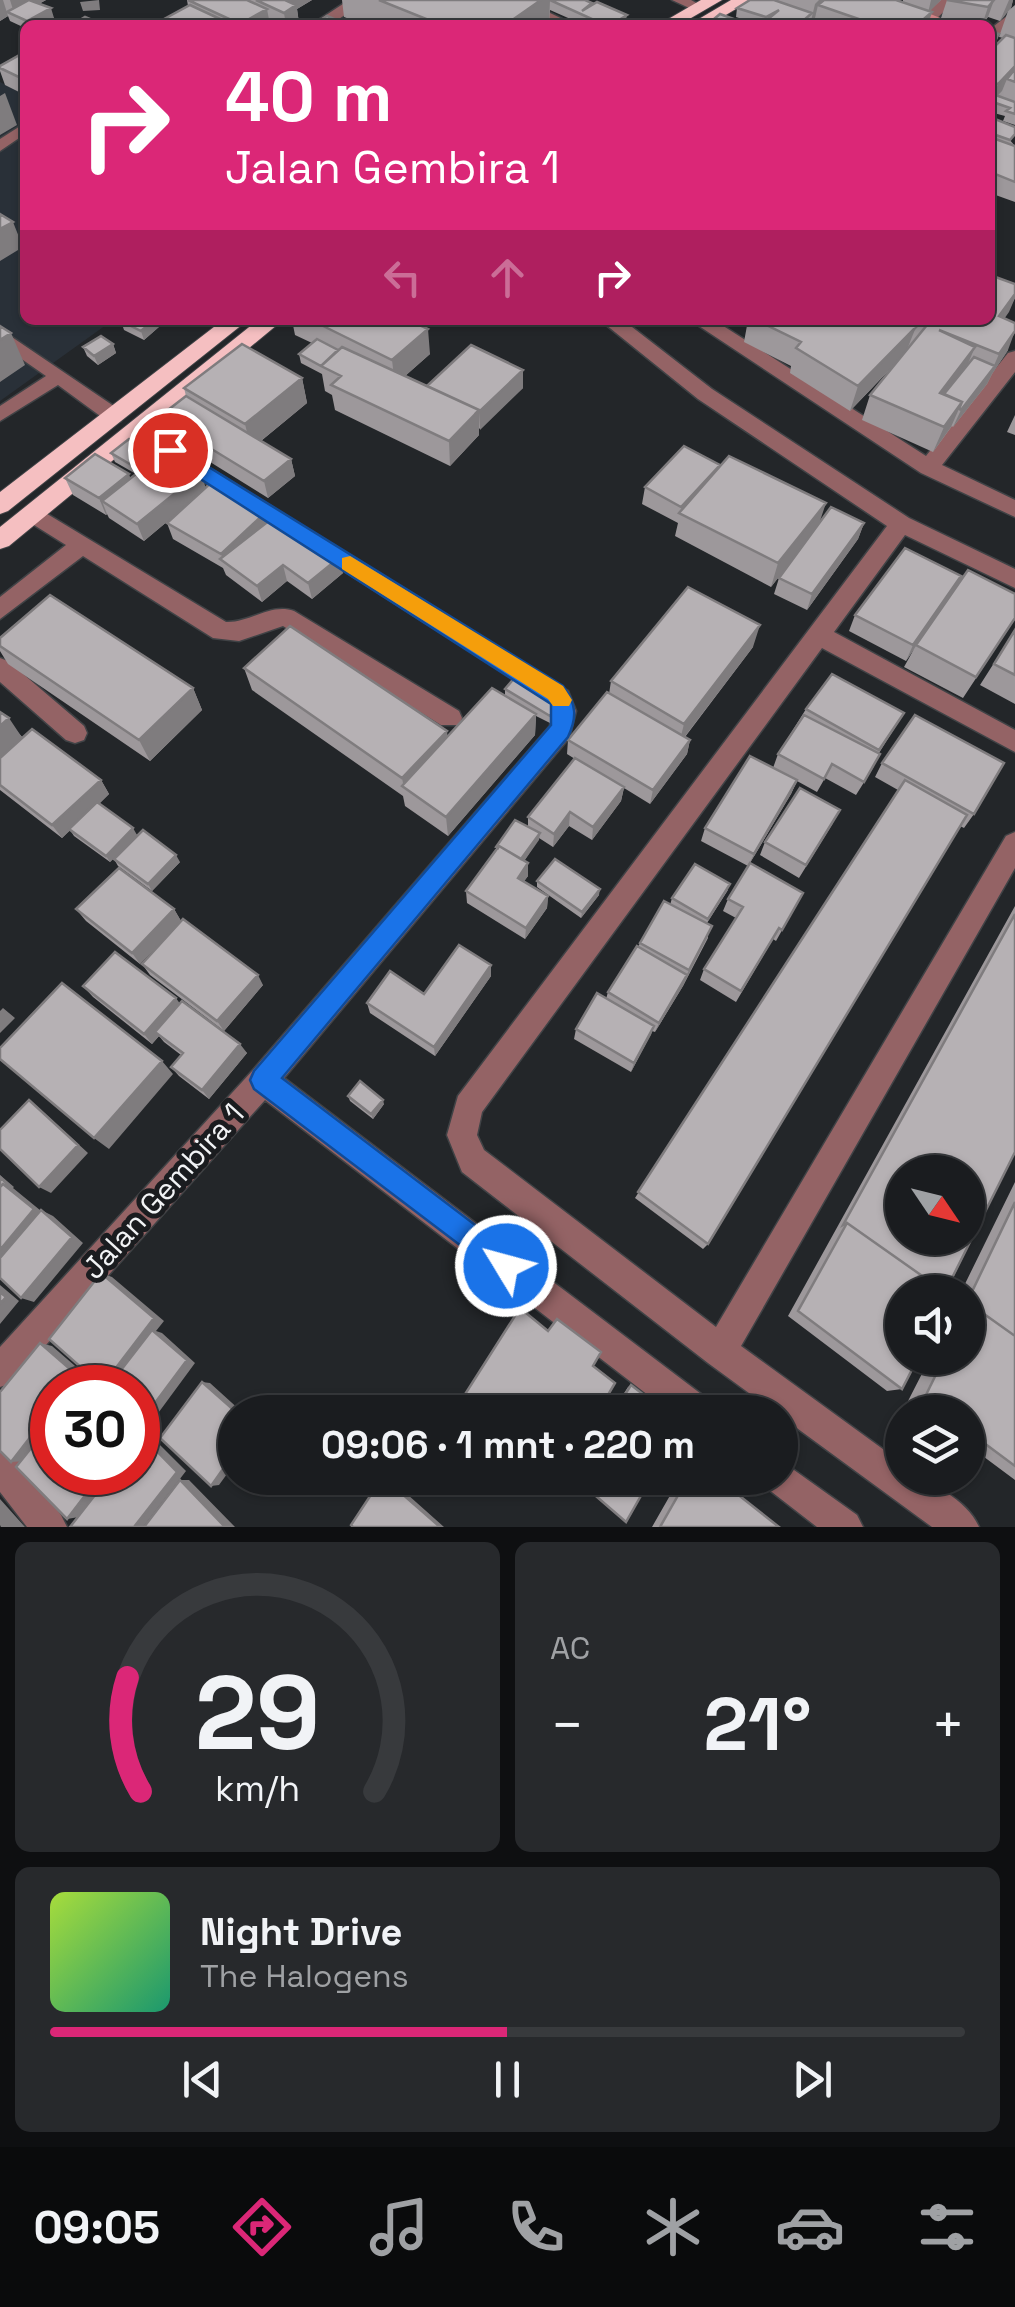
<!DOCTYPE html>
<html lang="id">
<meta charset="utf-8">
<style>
:root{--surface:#1a1c1f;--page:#27292c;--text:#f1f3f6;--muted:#9fa1a4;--line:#383a3d;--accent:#db2777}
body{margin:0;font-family:"Space Grotesk",sans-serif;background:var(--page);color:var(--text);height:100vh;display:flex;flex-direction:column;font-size:38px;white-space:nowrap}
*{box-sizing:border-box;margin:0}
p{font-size:32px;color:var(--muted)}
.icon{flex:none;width:55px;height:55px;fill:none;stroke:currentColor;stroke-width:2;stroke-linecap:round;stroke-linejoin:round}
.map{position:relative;height:1527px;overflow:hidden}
.drawer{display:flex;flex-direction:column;gap:15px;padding:15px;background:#0e0f11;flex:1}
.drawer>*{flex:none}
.banner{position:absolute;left:20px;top:20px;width:975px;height:305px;border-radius:15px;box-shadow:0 2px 8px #0004,0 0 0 2px var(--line);background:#db2777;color:#fff;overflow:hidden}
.needle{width:65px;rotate:125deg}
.buttons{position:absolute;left:885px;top:1155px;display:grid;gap:20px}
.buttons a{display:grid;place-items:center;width:100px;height:100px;border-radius:50%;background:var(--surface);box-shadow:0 2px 8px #0004,0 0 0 2px var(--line);font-size:50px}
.speed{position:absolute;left:30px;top:1365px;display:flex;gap:20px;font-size:50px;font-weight:700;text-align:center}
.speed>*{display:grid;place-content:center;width:130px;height:130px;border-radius:50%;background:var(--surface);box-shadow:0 2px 8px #0004,0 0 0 2px var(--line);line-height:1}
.speed .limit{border:15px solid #d22;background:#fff;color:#111}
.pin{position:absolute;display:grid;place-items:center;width:85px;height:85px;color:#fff;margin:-42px;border:5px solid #fff;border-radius:50%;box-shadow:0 2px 10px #0007}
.me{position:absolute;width:110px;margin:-55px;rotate:307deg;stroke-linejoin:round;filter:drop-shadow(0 0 8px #0008)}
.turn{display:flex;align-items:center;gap:35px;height:210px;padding:0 40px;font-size:45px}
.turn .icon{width:130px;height:130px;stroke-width:2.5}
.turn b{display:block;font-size:70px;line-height:85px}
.lanes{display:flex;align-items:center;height:95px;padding:0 40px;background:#0003;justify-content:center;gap:50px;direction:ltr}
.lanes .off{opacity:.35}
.big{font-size:75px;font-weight:700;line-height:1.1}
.drawer .widget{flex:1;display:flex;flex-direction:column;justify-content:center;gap:15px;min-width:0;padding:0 35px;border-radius:15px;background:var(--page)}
.drawer .dial{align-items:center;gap:0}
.dial svg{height:260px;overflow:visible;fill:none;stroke:var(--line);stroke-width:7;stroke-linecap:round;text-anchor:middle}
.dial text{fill:var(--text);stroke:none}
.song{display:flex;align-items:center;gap:30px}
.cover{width:120px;height:120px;border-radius:15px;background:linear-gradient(135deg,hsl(80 70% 55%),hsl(160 70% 35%))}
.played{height:10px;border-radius:5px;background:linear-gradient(90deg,var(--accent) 50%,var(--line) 50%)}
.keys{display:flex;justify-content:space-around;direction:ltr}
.heat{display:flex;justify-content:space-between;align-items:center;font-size:55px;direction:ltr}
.drawer .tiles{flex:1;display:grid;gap:15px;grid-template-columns:1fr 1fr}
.widget:last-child{grid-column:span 2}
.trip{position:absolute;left:218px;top:1395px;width:580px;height:100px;border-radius:50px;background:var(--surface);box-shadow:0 2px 8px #0004,0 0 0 2px var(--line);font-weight:700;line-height:100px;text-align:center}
.dock{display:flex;height:160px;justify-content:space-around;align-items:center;background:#0a0b0c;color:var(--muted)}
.dock .icon{width:70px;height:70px}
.dock .current{color:var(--accent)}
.dock b{font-size:45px;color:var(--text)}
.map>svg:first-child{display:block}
.built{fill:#293038}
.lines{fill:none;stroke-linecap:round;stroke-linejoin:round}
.service-casing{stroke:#404346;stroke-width:3}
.minor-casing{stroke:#404346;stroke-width:3}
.secondary-casing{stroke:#404346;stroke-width:3}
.trunk-casing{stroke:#404346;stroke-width:2}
.service{fill:#946365;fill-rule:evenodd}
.minor{fill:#946365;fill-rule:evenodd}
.secondary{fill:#d48488;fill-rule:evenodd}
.trunk{fill:#f5bfc1;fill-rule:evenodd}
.wall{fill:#9d989b}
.shaded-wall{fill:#7f7c7e}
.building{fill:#b6b1b4;stroke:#7f7c7e;stroke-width:2.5;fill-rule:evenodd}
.route{fill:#1a73e8;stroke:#114b97;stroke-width:2.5}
.slow{fill:#f59e0b}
.labels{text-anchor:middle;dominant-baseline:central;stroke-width:10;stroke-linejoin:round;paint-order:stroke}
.street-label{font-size:30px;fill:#f1f3f5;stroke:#1a1c1f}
</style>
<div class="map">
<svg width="1015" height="1527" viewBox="0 0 1015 1527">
<rect width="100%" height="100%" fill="#232629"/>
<path class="built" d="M0,82L25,95V320H113L0,401Z"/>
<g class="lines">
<g class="service-casing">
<path id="service" d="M505,0H523L575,25H557Z
M672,0H691L705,8L698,12Z
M25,123V134L0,151V139Z
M0,329L121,411V421H107L58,385L0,421V406L46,376L0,344Z"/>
</g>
<g class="minor-casing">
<path id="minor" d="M349,0H367L330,25H311Z
M940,0H956L934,21H924V15Z
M1015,10V23L990,42V29Z
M600,320H623L712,389L909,518L1015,569V588L905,535L834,632L1015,730V752L822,648L482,1112L477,1135L484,1150L716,1327L1006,836L1015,832V868L741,1346L902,1463V1478C929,1478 968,1501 979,1527H932L708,1363L462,1172L447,1135L458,1096L887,526L698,399Z
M690,320H714L926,456L1008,353L1015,351V372L942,465L1015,500V517L921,473Z
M137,423L568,691L576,711L569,738L284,1078L709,1400L714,1412H670L265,1100L12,1383L0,1387V1347L253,1070L550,726L552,711L547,700L130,435L127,430L130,425Z
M34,506L226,622C250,623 270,603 294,611L459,711L462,718L459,725H441L283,626L239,641L213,638L83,556L0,619V597L66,545L26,520L23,514L26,508Z
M0,658L8,661L84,726L87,733L84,740L75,743L66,740L0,682Z
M0,1447L12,1452L61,1515L67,1527H27L0,1492Z
M780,1460L857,1515L863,1527H817L768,1489L763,1478H780Z"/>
</g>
<g class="secondary-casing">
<path id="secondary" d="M874,0H895L958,25H936Z"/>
</g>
<g class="trunk-casing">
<path id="trunk" d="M701,0H722L679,25H658Z
M731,0H751L709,25L692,23Z
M223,320H248L8,511L0,514V492Z
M258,320H283L9,546L0,549V527Z"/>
</g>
<use href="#service" class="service"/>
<use href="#minor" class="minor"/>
<use href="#secondary" class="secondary"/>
<use href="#trunk" class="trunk"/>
</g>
<path class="wall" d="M0,0H46L39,4L54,18L40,25H25V28L10,21L8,16L0,21Z
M187,0H312L297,9L299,23L295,25H275L269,23L270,25H153L188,6Z
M342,0H585L592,3V5L626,24L584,25L550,10L549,25H365L344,17Z
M750,0H896L903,2V0H941L929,11L928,25H821L814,23L815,18L810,22L817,25H760L736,17L737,8Z
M947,0H1013L1011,8L1000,21L988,17L982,25L941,18Z
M1015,5V125L1003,121L1005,116L990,112V31L999,34L995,46L1003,38L999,37L1008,11Z
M25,52V95L5,85L0,71V66Z
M990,117L1015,146V202L990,193Z
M1015,284V298L1004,318L1008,350L992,374L987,384L953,427L952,426L933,452L862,420L870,395L897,362L850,411L790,373L791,366L744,342L748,320L913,325L915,320Z
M292,320H409L430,354L405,376L427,386L523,388L479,429V435L450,466L335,410L332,395L325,391L322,374L301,363L299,354L312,343L295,335Z
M121,321L160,326L144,340L124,330Z
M113,344L116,353L98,365L87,356L83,347Z
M302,378L307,403L261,441L291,459L295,476L268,498L165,434L159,417L186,396L184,388Z
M1015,415V435L1007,432Z
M111,453L157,455L206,488L268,510L270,520L343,573L312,599L287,581L262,602L226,575L223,568L173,539L167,523L187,505L144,541L109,518L107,514L106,515L73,495L65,478H130L136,474L115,462Z
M645,487L819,524L864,523L858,539L807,610L774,594L779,578L794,557L771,587L675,536L678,523L642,504Z
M961,576L952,592L1015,594V619L963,698L904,667L914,649L906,661L849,631L855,615Z
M1015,630V704L980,685Z
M0,638L193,688L202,710L150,761L8,664L0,651Z
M753,647L685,737L690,740L687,754L650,804L624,788L621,801L592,840L569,826L553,847L539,838L524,861L528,863V876L524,881L548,896L547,908L525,939L467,903L466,891L496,850V847L528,826V817L575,759L567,754L568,740L609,694L611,681Z
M244,668L447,731V737L505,696V689L561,710L550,723L536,716L535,735L448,836L405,806L403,796L252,690Z
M806,709L904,713L879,753L873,768L856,795L825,778L817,792L797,781L791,794L750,863L803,893L776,941L773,939L736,1002L700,980L704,969L736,918L723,911L728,899L748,866L701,841L705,828L773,768L778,754Z
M0,712L23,738L101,780L109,794L99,804L137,835L110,862L74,836L70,830L62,838L0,790Z
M882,763L974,814L964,828L960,826L708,1244L703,1249L635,1198L898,790L875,777Z
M833,823L799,878L760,855L765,842Z
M114,859L180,862L152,891L118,866Z
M537,881L599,895L581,918L537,887Z
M728,890L707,923L708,938L683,986L655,1032L652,1031L631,1072L574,1039L576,1029L606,999L608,992L638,947L640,943L670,905L672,898Z
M1015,906V1152L946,1292L902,1389L887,1391L788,1316Z
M76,909H174L181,921L140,964L86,921Z
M142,964L263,985L224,1031L150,975Z
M491,965V976L435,1056L370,1013L367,1003L424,994Z
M83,986L180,1004L247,1053L209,1099L179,1076L171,1067L181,1055L164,1042L159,1036L152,1044L93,997Z
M348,1096L384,1104L373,1119L350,1101Z
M1015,1182V1480L968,1445V1412H924L908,1401L930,1358H968V1292H961Z
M631,1385L666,1412H612L628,1387Z
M680,1478H717L779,1527H652Z"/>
<path class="shaded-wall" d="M0,0H3L8,16L0,21Z
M10,0H46L15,16Z
M99,0L100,10L83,11L80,2Z
M285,0H312L297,9L299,23L295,25H286L284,13Z
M541,0H550L549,25H505Z
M819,0H826L818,5L815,18L811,21L815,4Z
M931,0H941L928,13Z
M994,0L988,17L982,25L988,7Z
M1009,0H1013L1011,8L1000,21Z
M51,8L54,18L40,25H29L27,21Z
M267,9L270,25H241Z
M932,12L928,25H917Z
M627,15L625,25H611Z
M999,34L993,52L990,55V44Z
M1015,66V77L1007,79L1002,91L991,102L998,84Z
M5,93L17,125L0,135V96Z
M13,222L23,247L0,261V229Z
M1015,294V298L1009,312L988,342L999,316Z
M154,320H158L160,326L144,340L141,331Z
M916,327L906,352L850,411L858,386Z
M428,329L430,354L395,385L392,360Z
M1015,331L1008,350L992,374L987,384L953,427L961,410L992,370L999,354Z
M11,333L25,365L0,382V340Z
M113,344L116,353L98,365L94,356Z
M975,347L964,373L942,401L940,393Z
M523,370V388L480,430L479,412Z
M302,378L307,403L251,449L245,424Z
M962,402L951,427L933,452L944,427Z
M479,410V435L450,466L449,441Z
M291,459L295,476L268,498L264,481Z
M201,472L206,489L144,541L137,524Z
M129,474L135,491L102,501L107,514L106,515L99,498Z
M826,503L818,527L771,587L778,563Z
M268,510L272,526L224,562L221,554Z
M864,523L858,539L807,610L812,594Z
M340,557L343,573L312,599L308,583Z
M283,565L287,581L262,602L257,586Z
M961,576L952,592L906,661L913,645Z
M760,625L753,647L679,744L684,724Z
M193,688L202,710L150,761L139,740Z
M562,702L561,710L550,723V716Z
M536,714L535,735L448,836L446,817Z
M9,718L23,739L0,760V726Z
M447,731L449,751L404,788L402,778Z
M690,740L687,754L650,804L653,790Z
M101,780L109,794L62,838L52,825Z
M797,780L791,794L748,866L754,854Z
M624,787L621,801L592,840L593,827Z
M570,812L569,826L553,847L554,834Z
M133,828L137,835L110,862L106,856Z
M540,833L539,840L520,867V861Z
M176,855L180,862L152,891L148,884Z
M528,863V876L518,890V878Z
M600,889L599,895L581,918L582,912Z
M548,896L547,908L525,939L526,928Z
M174,909L181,921L140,964L132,953Z
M712,926L683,986L655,1032L659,1023L686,976Z
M491,965V976L435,1056L434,1047Z
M258,975L263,985L224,1031L217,1021Z
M176,998L183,1008L155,1032L159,1036L152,1044L144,1034Z
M3,1008L15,1018L0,1033V1011Z
M654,1026L651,1035L631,1072L634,1063Z
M240,1044L247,1053L209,1099L202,1090Z
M162,1061L173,1074L109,1149L94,1138Z
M29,1100L40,1109L88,1153L51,1193L39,1187Z
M383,1100L384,1104L373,1119L371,1114Z
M0,1175L14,1187L13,1188L46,1215L0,1270Z
M41,1210L53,1216L83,1243L34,1302L21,1298Z
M101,1273L112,1277L164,1321L156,1331L162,1333L195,1363L156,1416L146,1415L155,1332L114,1388L102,1386Z
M0,1285L19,1301L0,1324Z
M40,1343L52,1346L89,1378L83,1386L94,1388H69Z
M202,1382L210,1383L242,1412H236Z
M52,1409V1426L25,1461L11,1462Z
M142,1436L152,1437L186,1471L143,1527H134Z
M235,1452V1463L219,1485L211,1486Z
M103,1472H113L79,1517L67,1519Z
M384,1478H389L444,1527H440Z
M180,1480H189L235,1527H225Z
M0,1499L25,1527H1L0,1525Z"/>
<path class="building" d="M29,0L51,8L27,21L7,12Z
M188,0H247L267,9L240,24Z
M256,0H285L296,5L284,13Z
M379,0H541L505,25H441Z
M550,0H585L592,3L582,11L597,2L627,15L611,25H605Z
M750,0H774L812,13L804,20L817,25H783L768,19L779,10L766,17L737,8Z
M824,0H896L932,12L917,25H901L885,20L879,25H876L818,5Z
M947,0H994L988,7Z
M190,5L233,25H153Z
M720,14L750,25L708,24Z
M327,16L348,25H313Z
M85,17L104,25H72Z
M990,31L999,34L990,44Z
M1006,35L1015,38V66L998,84L990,82V51Z
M25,52V80L0,68V66Z
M1015,69V82L1007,79Z
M990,93L1015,102V114L1006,111L1010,108L990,101Z
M990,117L1015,127V134L1010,140L990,133Z
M990,137L1015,146V182L990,172Z
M0,214L13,222L0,229Z
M990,275L1015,284V294L999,316L1015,323V331L999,354L939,330L975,347L940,393L962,402L944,427L870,395L927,325L915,320H990Z
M123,320H154L141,331L121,321Z
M311,320H409L428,329L392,360Z
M756,320H902L916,327L858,386L796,348L801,342Z
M0,326L11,333L0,340Z
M101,336L113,344L94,356L83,347Z
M317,339L338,350L321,366L299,354Z
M242,344L302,378L245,424L184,388Z
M471,345L523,370L479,412H477L479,410L427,386Z
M342,347L479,410L449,441L331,385L341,376L321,366Z
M974,357L995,366L961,410L959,409L962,402L944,394Z
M186,396L291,459L264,481L159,417Z
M129,439L157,455L140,470L111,453Z
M684,446L720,465L681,507L645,487Z
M165,451L201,472L137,524L102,501Z
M95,454L129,474L99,498L65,478Z
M729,456L826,503L778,563L679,513Z
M214,480L268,510L221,554L167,523Z
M831,507L864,523L812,594L779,578Z
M279,513L340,557L308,583L283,565L257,586L220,559Z
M905,548L961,576L913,645L855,615Z
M968,570L1015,594V618L976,677L916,645Z
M688,587L760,625L684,724L611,681Z
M50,595L193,688L139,740L0,646V638Z
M290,626L447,731L402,778L244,668Z
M1015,630V675L994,664Z
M832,674L904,713L879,750L806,709Z
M517,675L562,702L550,716L505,689Z
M492,688L536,714L446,817L402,786Z
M607,692L690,740L653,790L568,740Z
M0,712L9,718L0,726Z
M804,715L880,754L864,782L832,764L824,779L778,754Z
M915,715L1004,763L974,814L882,763Z
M32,729L101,780L52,825L0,785V758Z
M750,756L797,780L754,854L705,828Z
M575,758L624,787L593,827L570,812L554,834L528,817Z
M905,780L967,815L708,1244L638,1192Z
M800,788L840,810L806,865L765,842Z
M97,802L133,828L106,856L69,829Z
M515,820L540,833L521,859L499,846L498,848L496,847Z
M143,830L176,855L148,884L114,859Z
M499,846L528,863L518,878L548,896L526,928L466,891Z
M555,859L600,889L582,912L537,881Z
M750,863L803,893L782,930L779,928L741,991L704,969L743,907L728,899Z
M695,864L730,884L708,919L672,898Z
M119,868L174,909L132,953L76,909Z
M664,901L712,926L689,970L640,943Z
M1015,914V1152L945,1292L847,1223L843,1225ZM902,1172H968V1238H902Z
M183,919L258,975L217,1021L142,964Z
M459,945L491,965L434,1047L367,1003L390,971L424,994Z
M637,946L687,975L659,1023L608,992Z
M115,952L176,998L144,1034L83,986Z
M62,983L162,1061L94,1138L0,1059V1048Z
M597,993L654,1026L634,1063L576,1029Z
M182,1001L240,1044L202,1090L171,1067L183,1053L155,1032Z
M360,1081L383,1100L371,1114L348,1096Z
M29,1100L78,1145L39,1187L0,1149V1130Z
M0,1177L7,1184L6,1186L3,1184L0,1187Z
M3,1184L34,1209L0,1250V1187Z
M1015,1202V1336L970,1304L968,1305V1300Z
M41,1210L72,1237L21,1298L0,1278V1258Z
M847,1223L945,1292H902V1358H918L902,1389L798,1311Z
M101,1273L154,1318L102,1386L49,1339Z
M0,1292L6,1297L0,1304Z
M970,1304L1015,1336V1466L968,1431V1412H942L924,1399L944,1358H968V1310Z
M520,1308L548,1331L557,1319L601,1352L593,1366L615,1383L598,1412H459L455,1410Z
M152,1330L187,1360L146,1415L138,1407V1388H116L111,1383Z
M40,1343L78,1376L69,1388H52V1409L11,1462L0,1451V1392Z
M202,1382L236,1412L235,1452L211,1486L160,1438Z
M631,1385L666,1412H614Z
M52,1422V1472H103L67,1519L16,1467Z
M142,1436L177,1472L134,1527H70L113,1472H138V1441Z
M382,1478H384L440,1527H353L351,1525Z
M537,1478H560L552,1490Z
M575,1478H651L626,1522Z
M688,1478H717L779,1527H660Z
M180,1480L225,1527H144Z"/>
<path class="route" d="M170,443L563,686C577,704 577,718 568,737L282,1078L516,1256L520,1266L516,1276L506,1280L254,1089L250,1080L254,1071L551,725V704L163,455V445Z"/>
<path class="slow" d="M350,556L563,686L572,700L569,706H553L548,699L342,569V558Z"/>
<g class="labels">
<g class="street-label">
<text transform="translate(163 1191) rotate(-48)">Jalan Gembira 1</text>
</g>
</g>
</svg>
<div class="buttons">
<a><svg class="needle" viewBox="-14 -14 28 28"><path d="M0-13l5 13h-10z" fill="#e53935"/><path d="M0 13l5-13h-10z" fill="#9fa1a4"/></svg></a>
<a><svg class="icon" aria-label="sound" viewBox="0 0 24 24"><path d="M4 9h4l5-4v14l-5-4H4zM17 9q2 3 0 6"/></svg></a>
<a><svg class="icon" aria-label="layers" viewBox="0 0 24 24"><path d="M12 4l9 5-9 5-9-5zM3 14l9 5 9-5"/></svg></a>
</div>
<div class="speed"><div class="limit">30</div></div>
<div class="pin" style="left:170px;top:450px;background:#d93025"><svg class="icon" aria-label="arrive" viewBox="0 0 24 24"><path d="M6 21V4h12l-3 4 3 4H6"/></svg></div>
<svg class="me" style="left:506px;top:1266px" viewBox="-20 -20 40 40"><circle r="17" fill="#1a73e8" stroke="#fff" stroke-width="3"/><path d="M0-11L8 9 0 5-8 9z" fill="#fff"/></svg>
<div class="trip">09:06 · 1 mnt · 220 m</div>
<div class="banner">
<div class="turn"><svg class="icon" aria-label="right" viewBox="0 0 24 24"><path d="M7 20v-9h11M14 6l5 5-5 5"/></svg><div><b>40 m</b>Jalan Gembira 1</div></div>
<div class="lanes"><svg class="icon off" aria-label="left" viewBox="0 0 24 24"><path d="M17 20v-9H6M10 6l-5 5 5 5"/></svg><svg class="icon off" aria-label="ahead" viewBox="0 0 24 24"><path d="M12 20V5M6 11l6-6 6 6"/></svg><svg class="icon" aria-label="right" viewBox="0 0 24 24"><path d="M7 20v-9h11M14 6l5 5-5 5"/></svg></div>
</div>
</div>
<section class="drawer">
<div class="tiles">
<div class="widget dial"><svg viewBox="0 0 100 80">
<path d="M14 69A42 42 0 1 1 86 69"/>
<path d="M14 69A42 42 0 0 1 10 34" stroke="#db2777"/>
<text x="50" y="56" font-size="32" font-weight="700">29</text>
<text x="50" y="72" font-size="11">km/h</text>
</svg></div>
<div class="widget"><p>AC</p>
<div class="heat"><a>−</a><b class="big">21°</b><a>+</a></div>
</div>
<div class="widget">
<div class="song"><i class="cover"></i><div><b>Night Drive</b><p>The Halogens</p></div></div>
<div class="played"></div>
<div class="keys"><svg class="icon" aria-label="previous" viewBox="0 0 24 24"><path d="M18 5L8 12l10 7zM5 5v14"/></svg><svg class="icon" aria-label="pause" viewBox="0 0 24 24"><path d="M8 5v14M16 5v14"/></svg><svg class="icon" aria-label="next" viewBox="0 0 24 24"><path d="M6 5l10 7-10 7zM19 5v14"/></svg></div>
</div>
</div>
</section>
<nav class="dock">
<b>09:05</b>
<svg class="icon current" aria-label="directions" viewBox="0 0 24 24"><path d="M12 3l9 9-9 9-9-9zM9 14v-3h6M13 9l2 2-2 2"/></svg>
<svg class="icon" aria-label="music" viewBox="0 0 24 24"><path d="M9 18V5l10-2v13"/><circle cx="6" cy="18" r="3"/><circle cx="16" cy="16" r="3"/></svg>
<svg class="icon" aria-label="phone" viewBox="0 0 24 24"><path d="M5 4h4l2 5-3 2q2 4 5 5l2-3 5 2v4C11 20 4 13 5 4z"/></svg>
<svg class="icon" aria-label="climate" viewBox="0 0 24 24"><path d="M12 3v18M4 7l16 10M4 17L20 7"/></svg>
<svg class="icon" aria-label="car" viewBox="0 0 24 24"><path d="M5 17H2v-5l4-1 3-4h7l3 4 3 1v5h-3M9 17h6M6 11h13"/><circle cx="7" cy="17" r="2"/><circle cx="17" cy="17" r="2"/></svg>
<svg class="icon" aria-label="filters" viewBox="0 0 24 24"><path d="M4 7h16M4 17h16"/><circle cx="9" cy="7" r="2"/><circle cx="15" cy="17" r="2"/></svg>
</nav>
